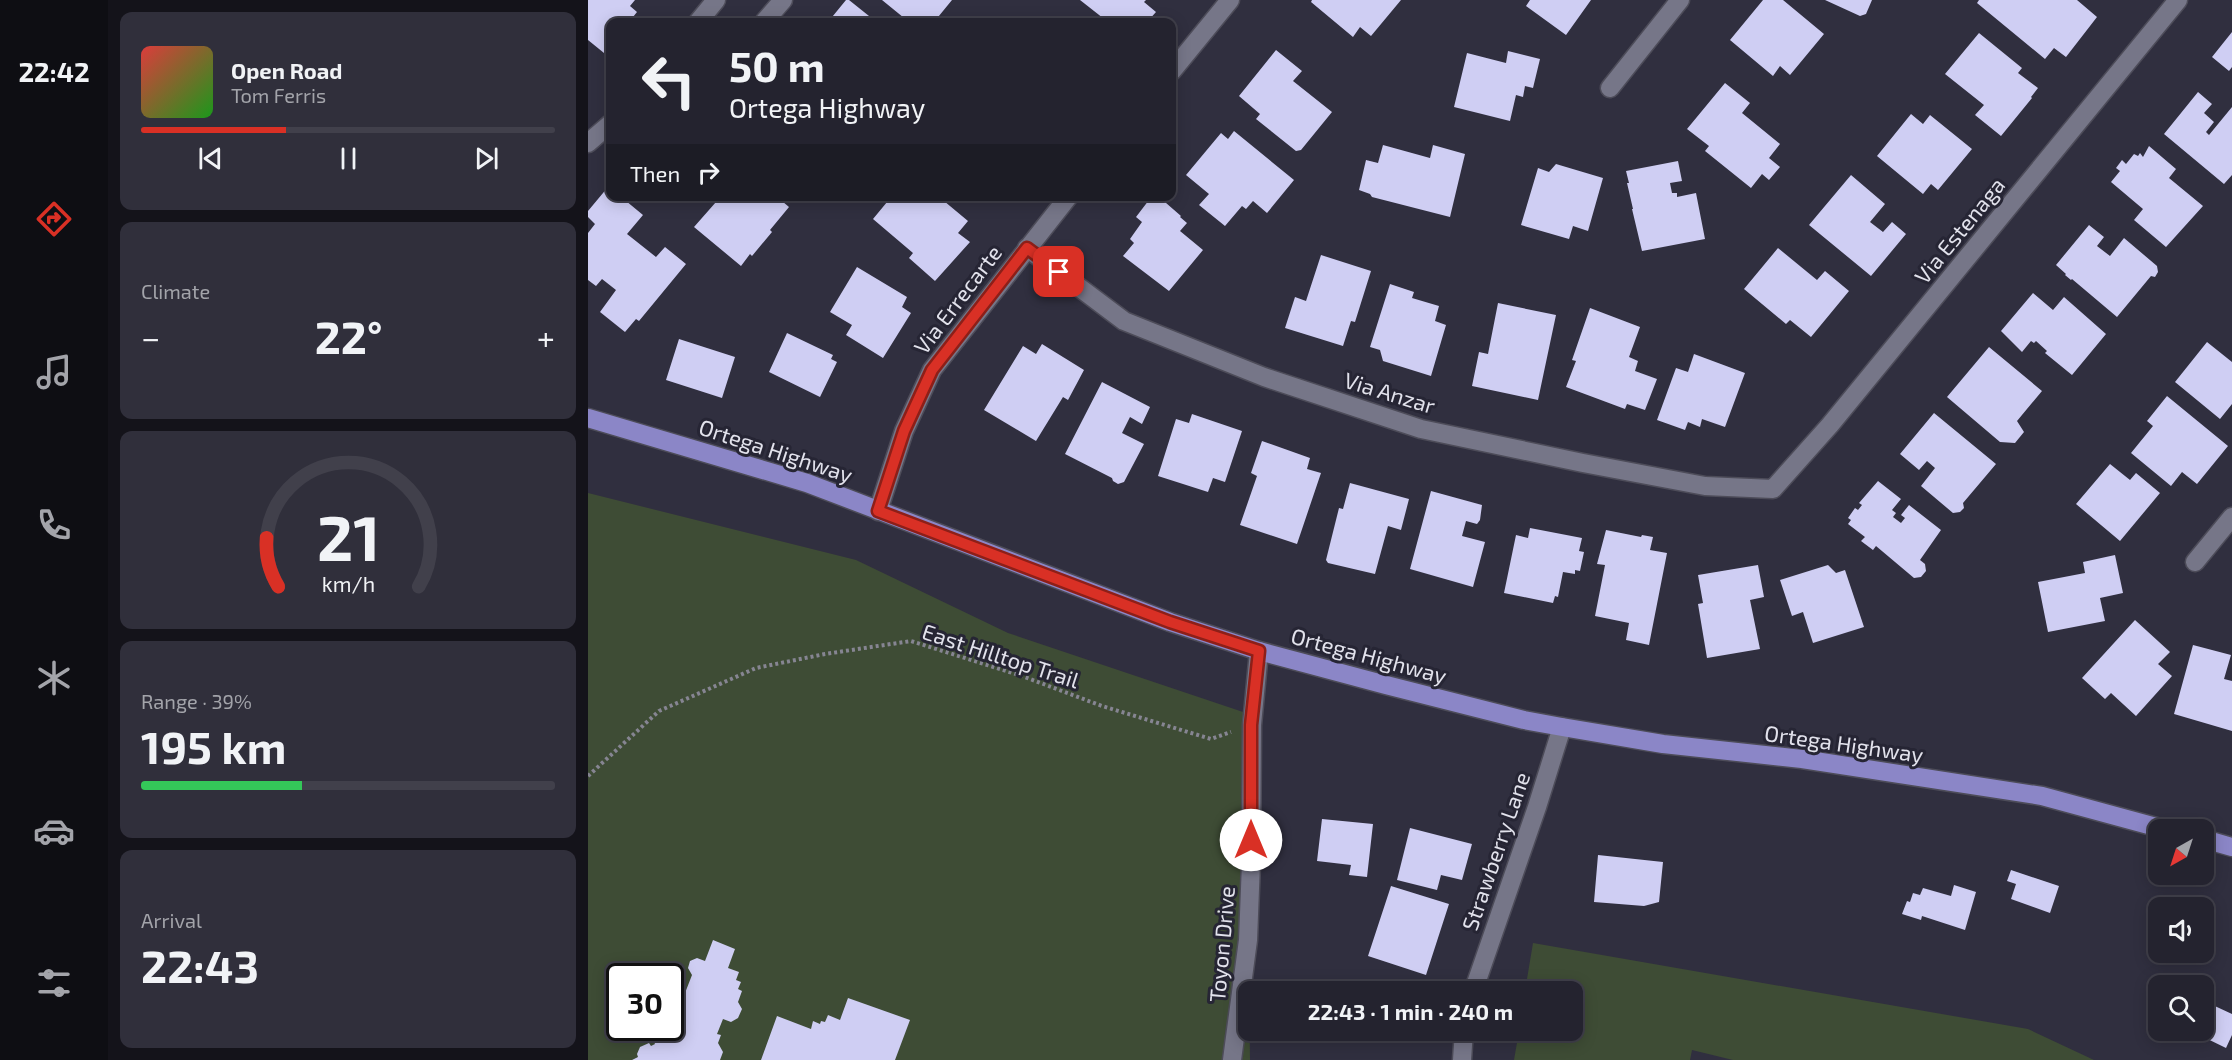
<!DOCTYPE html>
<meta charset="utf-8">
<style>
:root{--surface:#24232f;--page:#302f3b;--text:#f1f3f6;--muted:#a3a4aa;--line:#41404b;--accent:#d93025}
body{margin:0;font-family:"Exo 2",sans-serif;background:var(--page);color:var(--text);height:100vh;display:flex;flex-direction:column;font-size:22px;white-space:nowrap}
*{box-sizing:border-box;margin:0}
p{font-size:20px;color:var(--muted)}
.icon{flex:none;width:33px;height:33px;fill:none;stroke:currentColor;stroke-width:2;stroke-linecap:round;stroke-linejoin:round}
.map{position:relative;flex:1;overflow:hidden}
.drawer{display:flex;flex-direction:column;gap:12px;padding:12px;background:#14131a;width:480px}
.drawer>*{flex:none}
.hud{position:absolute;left:18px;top:18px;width:570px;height:183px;border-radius:12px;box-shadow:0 3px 15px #0003,0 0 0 2px var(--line);background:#24232f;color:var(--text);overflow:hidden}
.needle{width:39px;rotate:219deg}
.controls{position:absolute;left:1560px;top:819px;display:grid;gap:12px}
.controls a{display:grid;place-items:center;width:66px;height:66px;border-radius:12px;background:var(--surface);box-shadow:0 3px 15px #0003,0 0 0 2px var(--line);font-size:30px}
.speed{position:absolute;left:18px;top:963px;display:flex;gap:12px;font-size:30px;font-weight:700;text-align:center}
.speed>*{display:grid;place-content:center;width:78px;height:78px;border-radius:50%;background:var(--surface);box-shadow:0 3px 15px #0003,0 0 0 2px var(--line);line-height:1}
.speed .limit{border:3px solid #111;border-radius:9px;background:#fff;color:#111}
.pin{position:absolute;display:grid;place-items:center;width:51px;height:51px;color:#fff;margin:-26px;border-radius:12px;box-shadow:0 3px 9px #0006}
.me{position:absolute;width:66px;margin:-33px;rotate:0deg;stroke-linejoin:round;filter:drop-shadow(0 0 4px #0008)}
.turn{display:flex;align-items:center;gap:21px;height:126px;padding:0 24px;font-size:27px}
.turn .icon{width:78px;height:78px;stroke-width:2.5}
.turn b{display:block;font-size:42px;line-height:51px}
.then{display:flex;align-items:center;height:57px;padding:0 24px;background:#0003;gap:12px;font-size:22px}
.big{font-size:45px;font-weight:700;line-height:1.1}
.drawer .card{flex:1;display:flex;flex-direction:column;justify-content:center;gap:9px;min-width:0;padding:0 21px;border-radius:12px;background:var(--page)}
.drawer .dial{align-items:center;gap:0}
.dial svg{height:156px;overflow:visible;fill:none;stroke:var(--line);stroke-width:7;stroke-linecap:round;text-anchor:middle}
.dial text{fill:var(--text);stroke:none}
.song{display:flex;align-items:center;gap:18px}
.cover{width:72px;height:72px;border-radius:9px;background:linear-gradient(135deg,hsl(0 70% 55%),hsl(120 70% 35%))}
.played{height:6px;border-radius:3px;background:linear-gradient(90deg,var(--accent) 35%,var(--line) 35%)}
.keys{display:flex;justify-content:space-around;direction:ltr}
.heat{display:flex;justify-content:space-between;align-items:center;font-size:33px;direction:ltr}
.charge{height:9px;border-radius:4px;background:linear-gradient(90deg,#34c759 39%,var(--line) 0)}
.trip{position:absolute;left:650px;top:981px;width:345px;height:60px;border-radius:12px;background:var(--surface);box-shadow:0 3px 15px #0003,0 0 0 2px var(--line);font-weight:700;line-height:60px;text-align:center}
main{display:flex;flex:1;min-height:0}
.tab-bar{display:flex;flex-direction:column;width:108px;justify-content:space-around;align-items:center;background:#0e0e13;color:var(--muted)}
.tab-bar .icon{width:42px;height:42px}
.tab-bar .current{color:var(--accent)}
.tab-bar b{font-size:27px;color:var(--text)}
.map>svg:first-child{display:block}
.green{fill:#3e4c35;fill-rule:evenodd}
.building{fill:#cfcef3}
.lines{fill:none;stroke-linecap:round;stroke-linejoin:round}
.minor-casing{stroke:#4d4c59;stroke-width:21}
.major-casing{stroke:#4d4c59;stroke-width:21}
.path{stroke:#868592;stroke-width:4;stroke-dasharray:3 3;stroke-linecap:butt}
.minor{stroke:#767688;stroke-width:18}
.major{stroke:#8b86c7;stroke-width:18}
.route-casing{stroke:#8d1f18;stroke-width:15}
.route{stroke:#d93025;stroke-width:10}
.labels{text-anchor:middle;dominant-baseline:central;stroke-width:6;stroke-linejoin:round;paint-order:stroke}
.street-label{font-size:22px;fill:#e2e2ec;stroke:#262534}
</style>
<main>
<nav class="tab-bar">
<b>22:42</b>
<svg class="icon current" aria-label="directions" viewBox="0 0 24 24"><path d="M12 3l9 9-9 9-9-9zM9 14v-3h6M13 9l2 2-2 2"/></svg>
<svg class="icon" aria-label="music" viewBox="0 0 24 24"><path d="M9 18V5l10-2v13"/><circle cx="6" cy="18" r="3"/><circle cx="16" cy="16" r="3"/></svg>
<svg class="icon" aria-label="phone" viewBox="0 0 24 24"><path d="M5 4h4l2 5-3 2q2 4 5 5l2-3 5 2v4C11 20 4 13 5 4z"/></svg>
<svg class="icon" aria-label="climate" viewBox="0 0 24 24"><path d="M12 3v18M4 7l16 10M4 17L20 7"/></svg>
<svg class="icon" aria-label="car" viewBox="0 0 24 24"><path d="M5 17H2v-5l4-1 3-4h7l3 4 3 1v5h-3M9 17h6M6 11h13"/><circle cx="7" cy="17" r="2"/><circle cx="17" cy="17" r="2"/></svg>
<svg class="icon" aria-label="filters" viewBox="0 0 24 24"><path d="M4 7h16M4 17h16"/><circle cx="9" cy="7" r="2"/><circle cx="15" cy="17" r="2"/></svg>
</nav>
<section class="drawer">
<div class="card">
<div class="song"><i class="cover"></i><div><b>Open Road</b><p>Tom Ferris</p></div></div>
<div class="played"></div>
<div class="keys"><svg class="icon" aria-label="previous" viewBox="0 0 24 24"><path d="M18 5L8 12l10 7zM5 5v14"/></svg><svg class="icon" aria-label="pause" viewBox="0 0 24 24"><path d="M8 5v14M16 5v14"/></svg><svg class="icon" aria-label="next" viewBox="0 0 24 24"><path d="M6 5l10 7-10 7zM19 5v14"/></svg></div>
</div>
<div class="card"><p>Climate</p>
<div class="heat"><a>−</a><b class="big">22°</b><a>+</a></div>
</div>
<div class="card dial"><svg viewBox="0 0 100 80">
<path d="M14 69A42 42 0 1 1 86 69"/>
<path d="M14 69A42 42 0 0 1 8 44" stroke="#d93025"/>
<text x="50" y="56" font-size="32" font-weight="700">21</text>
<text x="50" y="72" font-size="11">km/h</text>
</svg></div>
<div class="card"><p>Range · 39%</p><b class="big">195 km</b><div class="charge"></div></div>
<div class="card"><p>Arrival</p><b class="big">22:43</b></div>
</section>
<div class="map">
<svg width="1644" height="1060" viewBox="0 0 1644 1060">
<rect width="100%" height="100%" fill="#302f3f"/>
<path class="green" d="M0,493L268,560L420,633L658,713L662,1060H0ZM32,976H82V1028H32Z
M945,943L1440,1029L1506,1060H1145L1104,1050L1102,1060H926L931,1031L984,1030V992L937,991Z"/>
<path class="building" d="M0,0H47L42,6L49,12L41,22H22V45L16,53L0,40Z
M258,0H261L281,16L276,22H240Z
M294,0H364L346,22H321Z
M492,0H558L556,2L568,12L559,22H520Z
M724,0H813L783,36L772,27L765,37L723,2Z
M942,0H1003L978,35L938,6Z
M1175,0H1195L1236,34L1202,75L1192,66L1185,76L1142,40Z
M1237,0H1284L1278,14L1272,16Z
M1391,0H1489L1509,17L1478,57L1466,48L1457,59L1389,3Z
M1644,32V67L1641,71L1624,57Z
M1391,33L1434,68L1430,73L1450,88L1443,97L1444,98L1413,136L1387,115L1396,105L1357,74Z
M688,50L714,71L705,81L744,112L713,150L708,151L668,119L672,114L651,96Z
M920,51L952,59L945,88L937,86L935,97L928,95L922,121L866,107L879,53L918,63Z
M1137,83L1162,103L1154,113L1192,144L1181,158L1192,167L1181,180L1174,174L1163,188L1117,151L1121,146L1099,129Z
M1610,92L1624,104L1616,113L1626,122L1618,132L1621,135L1644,107V175L1636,184L1576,134Z
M1323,114L1335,124L1342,115L1384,149L1350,190L1343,184L1335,194L1289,156Z
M646,131L706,180L679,213L665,201L658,209L654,206L637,226L611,205L621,194L598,175L633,133L640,139Z
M795,145L842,158L845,145L877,154L862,217L784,197L782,194L771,190L778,160L790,163Z
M1561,146L1588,169L1581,178L1615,206L1578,247L1546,220L1555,209L1523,182L1532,171L1528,168L1534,160L1538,164L1546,154L1550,156L1552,153L1555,157Z
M1090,161L1094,181L1082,183L1084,193H1089V197L1108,193L1117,239L1054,251L1044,209H1045L1039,183H1041L1038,171Z
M968,164L1015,178L1000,231L985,226L981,239L933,225L950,168L961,172Z
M1263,175L1297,204L1282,222L1295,232L1304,222L1318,234L1283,276L1221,225Z
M20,187L22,188V196H32L55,215L39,234L68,257L77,247L98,264L51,321L48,319L37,332L12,312L28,290L14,279L8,286L0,280V233L7,224L0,217V211Z
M127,196H188L201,207L182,230L184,232L164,256L162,254L153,266L106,227L128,202Z
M304,196H350L380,221L370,233L382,242L347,281L321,258L325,253L285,219Z
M403,196H416L411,203Z
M564,196H570L593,216L592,217L599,223L592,231L615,250L581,291L535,256L546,243L542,239L554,222L548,217Z
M1501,225L1516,237L1509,246L1522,256L1536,238L1569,266L1570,272L1567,277L1563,276L1529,317L1484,279L1483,280L1477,275L1478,274L1468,265Z
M1190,248L1229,280L1237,271L1261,291L1223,337L1202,320L1198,324L1156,289Z
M733,255L783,271L767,322L763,321L755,346L697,328L707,297L718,301Z
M269,267L319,297L314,307L323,313L295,358L258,335L264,325L242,312Z
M802,284L826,292L824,298L851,306L847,321L858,325L843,376L795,361L792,350L782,347Z
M1445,293L1465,310L1476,297L1518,334L1484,375L1457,353L1459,351L1448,341L1446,343L1443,341L1434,352L1413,331Z
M910,303L968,315L950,400L884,386L891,352L900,354Z
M1002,308L1052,327L1041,357L1050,361L1047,371L1069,379L1057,410L1039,404L1037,409L978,387L988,361L984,360Z
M199,333L245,355L243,359L249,362L232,397L181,372Z
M91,339L147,357L134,398L78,380Z
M1619,342L1644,362V404L1632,419L1587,382Z
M454,344L496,370L480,400L475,397L448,441L396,410L435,346L448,354Z
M1401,347L1454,391L1429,421L1436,432L1427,443L1412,442L1359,397Z
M1106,354L1157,373L1137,427L1114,419L1112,427L1100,422L1097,430L1069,420L1088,368L1100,372Z
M514,382L562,407L554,424L542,417L534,433L556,444L536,482L530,484L525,481L524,478L477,454Z
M1579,396L1640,446L1609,484L1594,472L1583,486L1543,453L1565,426L1559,421Z
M1346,413L1408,464L1375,503L1376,508L1372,512L1365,513L1333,486L1347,468L1339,461L1331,470L1312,454Z
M604,414L654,431L637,482L625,478L620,492L570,476L588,419L601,423Z
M674,441L722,458L719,469L733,473L709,544L652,525L669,476L663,473Z
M1522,464L1542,480L1548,473L1572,493L1532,541L1488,504Z
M1290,481L1313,499L1304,510L1308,513L1305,517L1313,523L1317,518L1313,515L1321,505L1353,530L1332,560L1337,564L1338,571L1333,577L1326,578L1288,546L1285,550L1273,541L1277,537L1260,524L1263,520L1260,518L1267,508L1270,510L1274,505L1271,503Z
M762,483L821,499L813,530L800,526L787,574L740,563L738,560L751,508L755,509Z
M843,491L894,505L892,520L889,524L878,521L874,536L897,542L885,587L822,569Z
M942,528L994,538L991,551L996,552L992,571L987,570V574L975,572L970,597L967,596L965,603L916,593L928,535L940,538Z
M1018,530L1053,537L1054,535L1065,537L1062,550L1079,553L1061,645L1038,640L1041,623L1007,616L1017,565L1009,564Z
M1527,555L1535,593L1512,598L1517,621L1460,632L1450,582L1497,573L1495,562Z
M1170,565L1176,597L1162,600L1172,649L1119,658L1110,604L1115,603L1110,575Z
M1240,565L1248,573L1257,570L1276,627L1225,643L1215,612L1204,616L1192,580Z
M1547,620L1582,652L1570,664L1584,676L1548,716L1523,693L1517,699L1494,678Z
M1605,645L1643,655L1636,679L1644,681V731L1586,714Z
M734,819L785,824L779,877L761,875L763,865L729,861Z
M822,828L884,844L874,880L853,875L849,890L809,880Z
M1010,855L1075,862L1071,902L1056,906L1006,902Z
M1423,870L1471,886L1462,913L1423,899L1428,884L1419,881Z
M1366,885L1388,892L1377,930L1334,916L1333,920L1314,914L1319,901L1322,902L1325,893L1332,895L1335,888L1363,896Z
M803,886L861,904L838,975L780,956Z
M125,940L147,949L140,968L151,972L148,980L153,982L150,989L154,991L150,1002L154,1009L150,1018L143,1022L135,1019L129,1034L133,1035L130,1043L135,1052L132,1060H44L50,1057L49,1054L52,1047L61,1043L63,1046L67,1044L63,1035L82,1028L85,1024L104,975L100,968L102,961L109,958L117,961Z
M260,998L322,1020L307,1060H173L189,1016L223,1029L225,1021L232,1024L233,1021L237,1022L240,1015L252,1020Z
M1570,999V1016L1564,1013Z
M1616,1001L1644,1014V1035L1638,1048L1601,1030H1616Z"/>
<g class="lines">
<g class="minor-casing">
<path id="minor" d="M110,22L128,0
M176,22L195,0
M584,71L642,0
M1022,88L1092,0
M0,143L22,124
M439,248L536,321L676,377L833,429L995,463L1117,486L1185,489L1242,425L1590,0
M290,511L316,431L344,370L481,196
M1607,562L1644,517
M885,992L949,807L974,727
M644,1060L660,940L663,863L664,725L671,651
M874,1060L876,1030"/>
</g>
<g class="major-casing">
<path id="major" d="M0,418L219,483L582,622L671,651L798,685L936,720L974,727L1075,744L1214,759L1454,796L1579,830
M1616,839L1644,847"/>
</g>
<path class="path" d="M0,776L71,711L168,668L237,654L323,641L434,676L514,706L623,739L643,732"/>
<use href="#minor" class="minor"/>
<use href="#major" class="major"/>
</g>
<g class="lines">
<g class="route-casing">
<path id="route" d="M471,272L439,248L344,370L316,431L290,511L582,622L671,651L663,725V840"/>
</g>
<use href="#route" class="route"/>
</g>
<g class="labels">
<g class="street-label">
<text transform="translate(1371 230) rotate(-51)">Via Estenaga</text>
<text transform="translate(369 299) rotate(-53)">Via Errecarte</text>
<text transform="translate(802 392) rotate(17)">Via Anzar</text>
<text transform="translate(188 450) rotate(18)">Ortega Highway</text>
<text transform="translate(413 655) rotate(18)">East Hilltop Trail</text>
<text transform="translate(781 655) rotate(15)">Ortega Highway</text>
<text transform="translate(1256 743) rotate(8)">Ortega Highway</text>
<text transform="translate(907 851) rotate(-71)">Strawberry Lane</text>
<text transform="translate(633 944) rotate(-85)">Toyon Drive</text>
</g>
</g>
</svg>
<div class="controls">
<a><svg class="needle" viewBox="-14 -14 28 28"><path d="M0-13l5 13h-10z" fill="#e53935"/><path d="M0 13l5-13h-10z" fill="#a3a4aa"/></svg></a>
<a><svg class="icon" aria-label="sound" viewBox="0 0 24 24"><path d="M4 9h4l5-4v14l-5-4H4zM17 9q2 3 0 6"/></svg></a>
<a><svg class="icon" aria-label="search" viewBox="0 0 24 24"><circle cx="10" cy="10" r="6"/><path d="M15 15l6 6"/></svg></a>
</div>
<div class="speed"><div class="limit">30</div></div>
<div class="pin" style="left:471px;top:272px;background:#d93025"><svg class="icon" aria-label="arrive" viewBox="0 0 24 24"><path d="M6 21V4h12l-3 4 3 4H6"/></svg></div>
<svg class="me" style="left:663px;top:840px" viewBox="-20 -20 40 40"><circle r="19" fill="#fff"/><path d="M0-13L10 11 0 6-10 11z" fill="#d93025"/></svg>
<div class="trip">22:43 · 1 min · 240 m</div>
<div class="hud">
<div class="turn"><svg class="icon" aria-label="left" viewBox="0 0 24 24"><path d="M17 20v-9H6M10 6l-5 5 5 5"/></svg><div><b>50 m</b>Ortega Highway</div></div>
<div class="then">Then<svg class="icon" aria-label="right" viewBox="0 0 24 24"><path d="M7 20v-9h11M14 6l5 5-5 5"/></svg></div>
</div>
</div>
</main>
